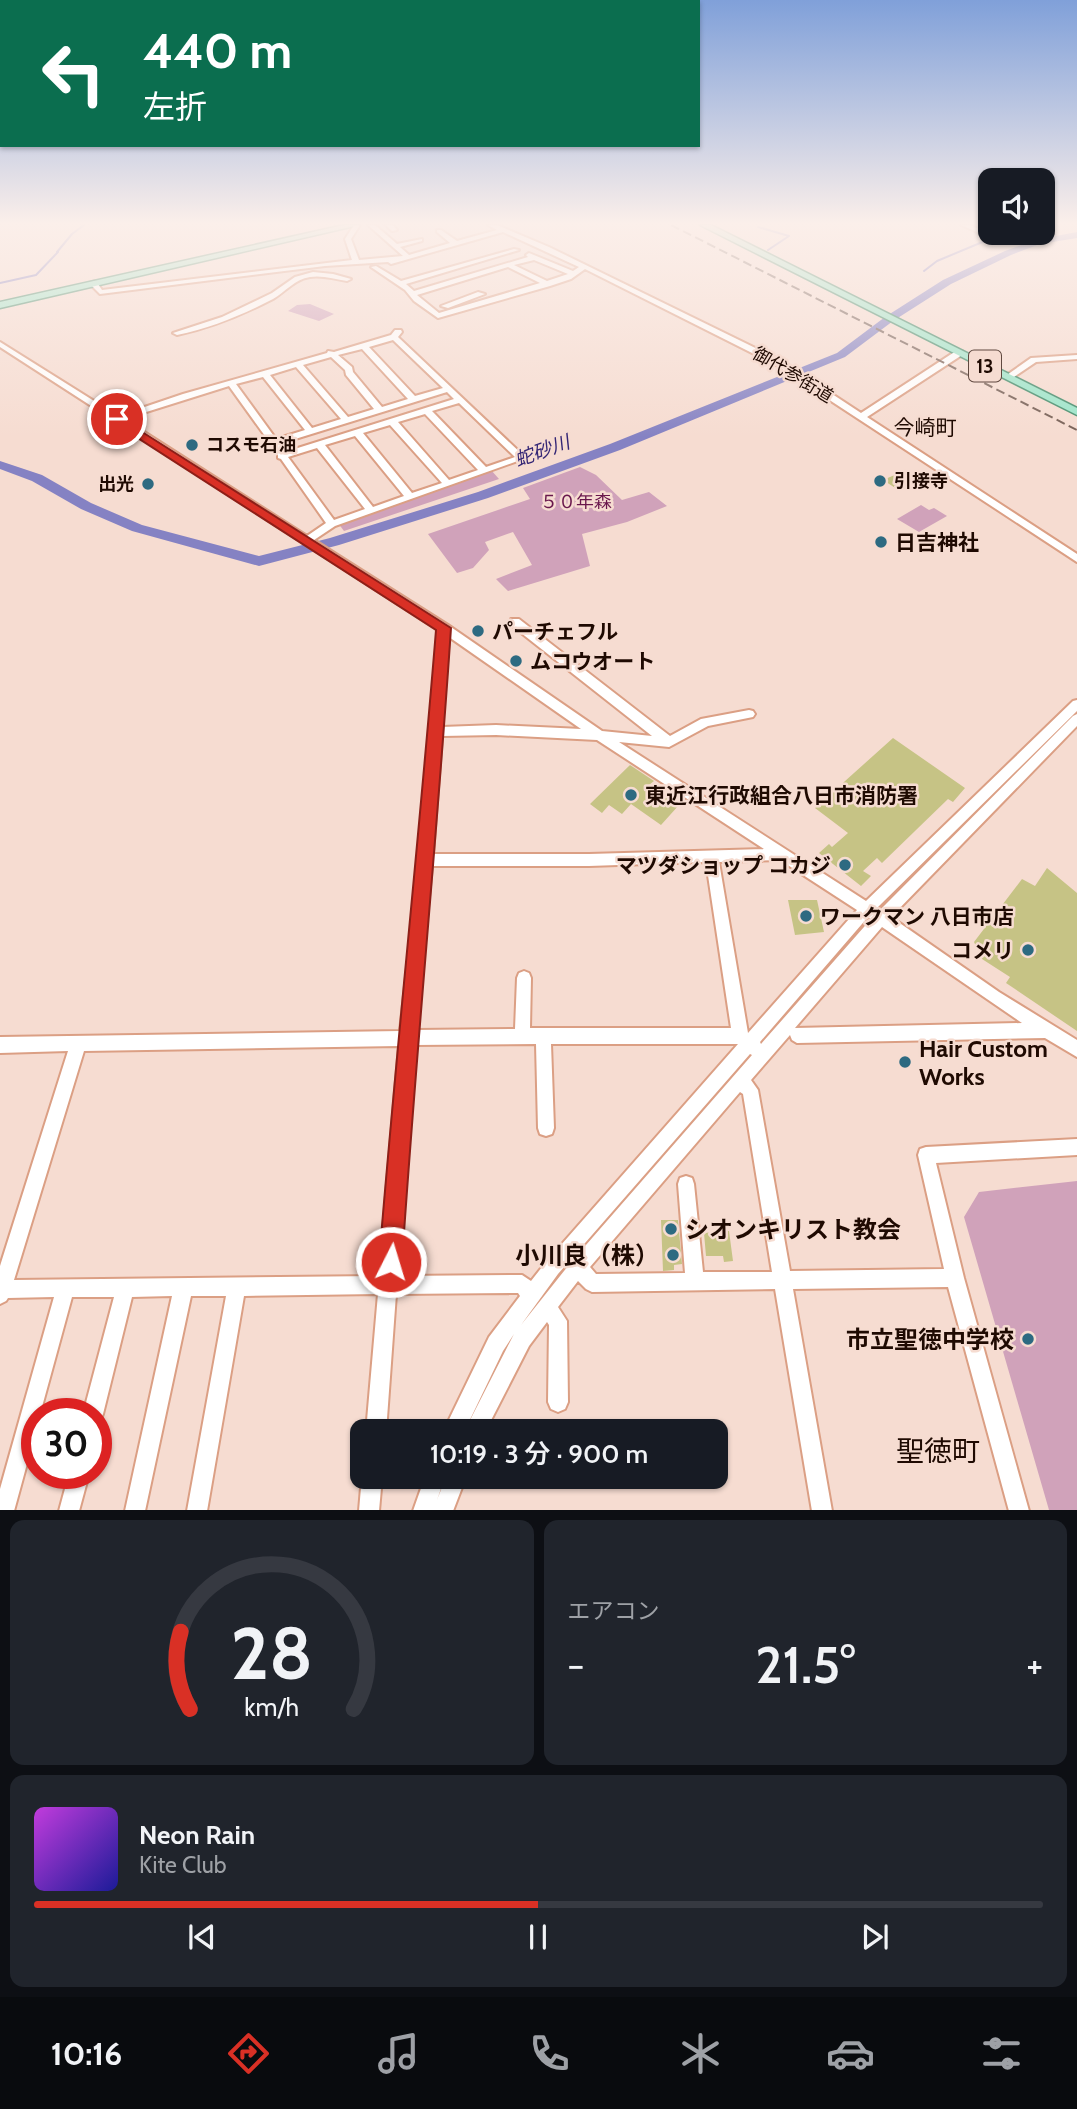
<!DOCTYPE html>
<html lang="ja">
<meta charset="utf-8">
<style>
:root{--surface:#171b24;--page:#20242c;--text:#f1f3f6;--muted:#9ea1a6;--line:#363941;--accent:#d93025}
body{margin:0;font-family:Cabin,"Noto Sans JP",sans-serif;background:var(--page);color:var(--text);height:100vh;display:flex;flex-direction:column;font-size:26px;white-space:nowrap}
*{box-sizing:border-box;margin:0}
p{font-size:23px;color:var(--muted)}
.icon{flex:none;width:38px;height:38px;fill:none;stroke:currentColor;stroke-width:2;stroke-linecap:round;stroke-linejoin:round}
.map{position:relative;height:1510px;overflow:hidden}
.side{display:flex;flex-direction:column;gap:10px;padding:10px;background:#0d0f14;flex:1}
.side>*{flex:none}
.top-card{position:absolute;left:0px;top:0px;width:700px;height:147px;box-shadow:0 2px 5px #0004;background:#0b6e4f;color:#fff;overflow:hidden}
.fabs{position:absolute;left:978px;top:168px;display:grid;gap:14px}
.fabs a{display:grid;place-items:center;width:77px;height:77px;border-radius:14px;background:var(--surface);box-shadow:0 2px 5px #0004;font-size:35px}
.speed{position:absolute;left:21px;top:1398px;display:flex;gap:14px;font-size:35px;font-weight:700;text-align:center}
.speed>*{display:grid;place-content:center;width:91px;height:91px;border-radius:50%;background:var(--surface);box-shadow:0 2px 5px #0004;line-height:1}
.speed .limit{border:10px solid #d22;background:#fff;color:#111}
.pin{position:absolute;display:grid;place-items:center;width:60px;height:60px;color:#fff;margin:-30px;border:4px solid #fff;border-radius:50%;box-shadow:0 2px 7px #0007}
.me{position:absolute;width:77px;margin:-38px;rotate:5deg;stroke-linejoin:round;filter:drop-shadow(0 0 5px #0008)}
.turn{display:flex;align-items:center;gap:24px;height:147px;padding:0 28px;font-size:32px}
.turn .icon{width:91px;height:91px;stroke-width:2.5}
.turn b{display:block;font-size:49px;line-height:60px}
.big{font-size:52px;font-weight:600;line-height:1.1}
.side .widget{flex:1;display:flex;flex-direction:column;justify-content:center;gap:10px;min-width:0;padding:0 24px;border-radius:14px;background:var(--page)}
.side .dial{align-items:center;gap:0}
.dial svg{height:182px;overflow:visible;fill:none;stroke:var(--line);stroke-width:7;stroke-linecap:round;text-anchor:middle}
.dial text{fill:var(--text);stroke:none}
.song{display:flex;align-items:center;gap:21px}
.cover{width:84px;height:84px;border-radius:10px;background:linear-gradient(135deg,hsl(290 70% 55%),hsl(240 70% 35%))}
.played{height:7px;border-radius:4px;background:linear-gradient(90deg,var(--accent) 50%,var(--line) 50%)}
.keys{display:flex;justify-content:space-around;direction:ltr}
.heat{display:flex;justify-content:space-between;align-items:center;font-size:38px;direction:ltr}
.side .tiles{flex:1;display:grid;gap:10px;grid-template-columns:1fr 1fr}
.widget:last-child{grid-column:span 2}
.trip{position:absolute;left:350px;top:1419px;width:378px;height:70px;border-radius:14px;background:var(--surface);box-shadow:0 2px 5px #0004;font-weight:600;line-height:70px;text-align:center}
.tab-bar{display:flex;height:112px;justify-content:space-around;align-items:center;background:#090b0e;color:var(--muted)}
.tab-bar .icon{width:49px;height:49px}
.tab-bar .on{color:var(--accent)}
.tab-bar b{font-size:32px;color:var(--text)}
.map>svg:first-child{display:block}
.green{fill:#d0a2ba}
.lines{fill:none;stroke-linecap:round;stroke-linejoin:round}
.stream{stroke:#8582c3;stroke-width:2}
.river{fill:#8582c3;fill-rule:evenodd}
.building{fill:#c6c385}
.minor-casing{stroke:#db9f84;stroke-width:4}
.major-casing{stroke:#448d6c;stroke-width:3}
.minor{fill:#fff;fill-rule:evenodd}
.major{fill:#9be5c9;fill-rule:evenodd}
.rail{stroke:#765f55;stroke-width:2;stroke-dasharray:9 4.5;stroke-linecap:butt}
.route{fill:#d93025;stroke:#8d1f18;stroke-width:2}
.poi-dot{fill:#2d6a81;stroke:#f6dcd1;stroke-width:2.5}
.labels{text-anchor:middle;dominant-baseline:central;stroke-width:5;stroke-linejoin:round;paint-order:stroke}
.far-street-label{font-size:18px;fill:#1f0a02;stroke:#f6dcd1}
.far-poi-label{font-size:18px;font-weight:bold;fill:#1f0a02;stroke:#f6dcd1;text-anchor:start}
.far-park-label{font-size:18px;fill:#69174c;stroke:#f6dcd1}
.shield{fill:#f6dcd1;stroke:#604940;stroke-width:2}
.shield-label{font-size:19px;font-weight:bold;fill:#1f0a02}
.far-water-label{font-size:19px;font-style:italic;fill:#342675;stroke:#f6dcd1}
.far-quarter-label{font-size:21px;fill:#1f0a02;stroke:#f6dcd1}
.poi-label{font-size:21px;font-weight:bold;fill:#1f0a02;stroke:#f6dcd1;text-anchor:start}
.near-poi-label{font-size:24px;font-weight:bold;fill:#1f0a02;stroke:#f6dcd1;text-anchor:start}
.near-quarter-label{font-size:28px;fill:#1f0a02;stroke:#f6dcd1}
</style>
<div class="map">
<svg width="1077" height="1511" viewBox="0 0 1077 1511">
<rect width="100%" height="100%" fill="#f6dcd1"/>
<path class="green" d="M310,304L334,314L319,321L288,311L297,305Z
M580,467L596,475L622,500L649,492L667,506L627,522L582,534L590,566L508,591L496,579L532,565L513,532L485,542L489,550L473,568L457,573L428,534L530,499L523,488Z
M491,470L499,479L344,531L338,523Z
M921,505L929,510L934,508L947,516L919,532L897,519Z
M1077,1181V1510H1049L964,1217L979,1192Z"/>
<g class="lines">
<path class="stream" d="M758,227L789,236L768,250
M995,236L1004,233
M57,252L72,234L84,225
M924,271L937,261L992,238
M0,283L36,275L58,252"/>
<path class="river" d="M1077,232V238L1040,244L1011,255L951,284L893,321L845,357L620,450L488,498L339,545L259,566L132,531L81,509L32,481L0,469V461L42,475L91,503L142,525L259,556L330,538L478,492L610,444L837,353L885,317L943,280L1005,251L1035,240Z"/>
</g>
<path class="building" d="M897,474L903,475L914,484L900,491L883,480Z
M893,738L965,788L953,802L948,799L882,863L877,858L863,871L871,876L861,886L819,853L829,844L832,847L848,833L815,808Z
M630,765L654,781L649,785L679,805L661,825L631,804L622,814L609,805L602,813L590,804Z
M1047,868L1077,893V1031L1006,983L1010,977L982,959L974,942L1022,879L1035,886Z
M788,900H817L824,932L795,935Z
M661,1220H678L682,1264L674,1265V1270L663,1271Z
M729,1231L733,1261L724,1262L723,1256H706L704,1233Z"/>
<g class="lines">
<g class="minor-casing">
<path id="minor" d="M354,225H360L351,239L359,260L403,256L368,225H375L397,244L422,239V241L400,247L409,255L450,243L437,232V230H441L457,241L497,230L488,225H497L549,247L782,361L861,413L956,351H962V355L867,417L1077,554V562L776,365L585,269L571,279L550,286L438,318L414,301L405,290L371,267L376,266L401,281L514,249L519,250L406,284L414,291L528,257L526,255L529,253L573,271L579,267L503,232L391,264L388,262L325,266L100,294L89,283L96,281L102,290L352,260L345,239ZM534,260L568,274L547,281L514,265ZM508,267L540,283L439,313L417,295Z
M386,225H393L397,230L392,231Z
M961,225H970L994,236L989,237Z
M313,272L333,274L351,279L347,281C335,279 322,275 310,277C295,279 285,292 273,299C242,315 211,328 177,335L173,333L222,317L272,293L295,277Z
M478,292L485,294L448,308L441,306Z
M395,330H401L402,332L398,337L526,458L335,526L314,540L448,625L602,731L652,736L511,625L510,622L511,619H519L670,736L701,719L749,710L753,711L755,714L753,717L708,726L669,747L619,742L866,901L1073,701L1077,700V711L877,908L880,910L1073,716L1077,714V726L891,917L999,992L1077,1040V1057L1045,1038L797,1043L792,1040L790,1035L751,1080L758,1090L790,1271L944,1269L918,1155L920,1149L926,1147L1077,1139V1155L936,1163L964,1278L1029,1511H1009L948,1287L793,1289L832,1511H812L775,1289L592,1292L586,1289L578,1281L558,1307L567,1321L568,1402L565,1409L558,1412L551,1409L548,1402L549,1325L547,1322L529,1346L485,1432H464L514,1334L503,1351L464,1432H443L489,1337L520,1296L518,1293L396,1294L386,1432H366L378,1294L244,1296L207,1511H187L226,1296H191L145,1511H125L172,1296L132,1297L103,1414L100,1421L96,1422V1414H83L114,1297H72L40,1414H37V1427L14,1511H0V1489L54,1297L8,1298L6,1301L0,1304V1266L68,1051L0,1053V1037L400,1031L419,860L438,630L0,347V342L118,416L183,394L327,353L328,351L334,352L391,335ZM393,340L443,388L415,396L369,347ZM362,349L408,399L382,407L353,372L352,367L338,355ZM331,357L345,370L346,375L374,409L348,417L303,365ZM296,367L341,419L312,428L270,375ZM263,377L305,430L276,439L236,384ZM229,386L278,454V458L281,459L326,523L307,536L124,419ZM447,392L454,399L285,452L279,444ZM459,403L515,457L486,467L432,411ZM425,414L478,470L449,480L398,422ZM390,425L442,483L412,493L363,433ZM355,436L404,496L373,507L325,445ZM317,448L365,509L334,520L288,457ZM449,637L581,729L496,725L442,727ZM496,735L597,740L764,849L589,854H433L442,736ZM780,860L857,910L748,1033L719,862ZM706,862L731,1028H530L531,978L529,973L524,971L519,973L517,978L515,1029L416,1030L432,866H589ZM868,917L871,919L761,1044L760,1042ZM882,927L1022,1023L795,1028ZM536,1044L538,1128L540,1134L546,1136L552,1134L554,1128L551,1044H738L546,1262L531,1281L522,1275L397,1276L414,1045ZM399,1046L379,1276L14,1280L84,1051ZM750,1054L752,1055L572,1261L521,1325L558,1274ZM740,1092L743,1094L772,1272H703L694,1184L692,1178L686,1176L680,1178L678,1184L685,1273L596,1274L590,1267Z
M1077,355V359L1036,362L1011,379L1004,377L1031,358Z
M69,1474H89L79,1511H59Z
M362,1476L382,1477L379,1511H359Z
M425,1477H445L437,1500L446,1477H466L453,1511H413Z"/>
</g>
<g class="major-casing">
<path id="major" d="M344,225H359L0,308V302Z
M700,225H711L1077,408V415Z"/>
</g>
<use href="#minor" class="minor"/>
<use href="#major" class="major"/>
<path class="rail" d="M671,225L1077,430"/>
</g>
<linearGradient id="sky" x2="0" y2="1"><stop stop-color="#80a0d9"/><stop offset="0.51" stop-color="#fbefea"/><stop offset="1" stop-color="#fbefea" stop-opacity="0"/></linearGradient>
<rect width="1077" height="437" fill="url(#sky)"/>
<path class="route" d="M117,416L451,628C437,839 416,1050 402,1262L399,1270L391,1273L383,1270L379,1262C396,1051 419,841 436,630L113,422L112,419Z"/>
<g class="poi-dot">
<circle cx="192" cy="445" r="7"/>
<circle cx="880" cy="481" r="7"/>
<circle cx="148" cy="484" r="7"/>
<circle cx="881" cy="542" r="7"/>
<circle cx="478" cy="631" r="7"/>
<circle cx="516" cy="661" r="7"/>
<circle cx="631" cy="795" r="7"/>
<circle cx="845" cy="865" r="7"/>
<circle cx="806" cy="916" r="7"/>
<circle cx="1028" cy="950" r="7"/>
<circle cx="905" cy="1062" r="7"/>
<circle cx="671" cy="1229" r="7"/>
<circle cx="673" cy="1255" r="7"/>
<circle cx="1028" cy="1339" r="7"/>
</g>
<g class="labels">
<g class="far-street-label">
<text transform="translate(793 375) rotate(31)">御代参街道</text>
</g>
<g class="far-poi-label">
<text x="206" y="445">コスモ石油</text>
<text x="894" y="481">引接寺</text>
<text x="134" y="484" text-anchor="end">出光</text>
</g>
<g class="far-park-label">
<text x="576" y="502">５０年森</text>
</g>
<rect class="shield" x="969" y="350.5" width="32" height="31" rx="5"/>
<g class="shield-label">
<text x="985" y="366">13</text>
</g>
<g class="far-water-label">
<text transform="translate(542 451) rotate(-20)">蛇砂川</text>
</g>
<g class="far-quarter-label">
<text x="925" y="427">今崎町</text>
</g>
<g class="poi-label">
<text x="895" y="542">日吉神社</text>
<text x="492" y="631">パーチェフル</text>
<text x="530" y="661">ムコウオート</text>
<text x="645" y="795">東近江行政組合八日市消防署</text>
<text x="831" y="865" text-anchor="end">マツダショップ コカジ</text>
<text x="820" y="916">ワークマン 八日市店</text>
<text x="1014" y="950" text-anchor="end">コメリ</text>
</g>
<g class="near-poi-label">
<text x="919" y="1048">Hair Custom<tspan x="919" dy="28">Works</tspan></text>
<text x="685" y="1229">シオンキリスト教会</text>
<text x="659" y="1255" text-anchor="end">小川良（株）</text>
<text x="1014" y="1339" text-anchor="end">市立聖徳中学校</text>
</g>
<g class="near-quarter-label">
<text x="938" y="1451">聖徳町</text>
</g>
</g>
</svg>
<div class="fabs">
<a><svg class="icon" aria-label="sound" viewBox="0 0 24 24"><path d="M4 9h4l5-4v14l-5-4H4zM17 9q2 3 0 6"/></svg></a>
</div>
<div class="speed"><div class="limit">30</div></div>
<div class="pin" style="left:117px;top:419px;background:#d93025"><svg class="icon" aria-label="arrive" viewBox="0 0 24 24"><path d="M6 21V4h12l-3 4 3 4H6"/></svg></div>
<svg class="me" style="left:391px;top:1262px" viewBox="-20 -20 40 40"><circle r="17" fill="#d93025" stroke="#fff" stroke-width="3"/><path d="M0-11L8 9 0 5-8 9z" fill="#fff"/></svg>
<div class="trip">10:19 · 3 分 · 900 m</div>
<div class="top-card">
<div class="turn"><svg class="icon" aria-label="left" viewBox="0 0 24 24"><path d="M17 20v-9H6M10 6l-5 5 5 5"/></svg><div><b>440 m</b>左折</div></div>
</div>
</div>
<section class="side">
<div class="tiles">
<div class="widget dial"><svg viewBox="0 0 100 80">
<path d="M14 69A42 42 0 1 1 86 69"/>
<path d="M14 69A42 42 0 0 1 10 35" stroke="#d93025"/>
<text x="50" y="56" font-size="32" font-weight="700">28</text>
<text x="50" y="72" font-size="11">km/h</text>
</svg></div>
<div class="widget"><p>エアコン</p>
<div class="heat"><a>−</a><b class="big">21.5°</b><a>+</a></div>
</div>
<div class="widget">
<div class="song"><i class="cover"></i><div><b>Neon Rain</b><p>Kite Club</p></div></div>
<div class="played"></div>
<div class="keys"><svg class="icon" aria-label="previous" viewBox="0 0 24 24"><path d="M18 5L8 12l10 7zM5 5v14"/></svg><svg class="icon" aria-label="pause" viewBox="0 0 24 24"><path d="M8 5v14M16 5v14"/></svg><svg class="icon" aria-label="next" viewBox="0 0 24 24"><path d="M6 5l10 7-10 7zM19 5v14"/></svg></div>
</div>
</div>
</section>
<nav class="tab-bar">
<b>10:16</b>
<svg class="icon on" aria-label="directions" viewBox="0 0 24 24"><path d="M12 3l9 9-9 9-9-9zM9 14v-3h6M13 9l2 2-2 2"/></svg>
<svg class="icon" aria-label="music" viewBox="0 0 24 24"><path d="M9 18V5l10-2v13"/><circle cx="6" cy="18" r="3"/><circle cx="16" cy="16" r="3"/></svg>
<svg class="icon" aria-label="phone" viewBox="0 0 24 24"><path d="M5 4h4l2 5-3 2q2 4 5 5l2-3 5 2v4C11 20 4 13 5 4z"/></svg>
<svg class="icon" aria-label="climate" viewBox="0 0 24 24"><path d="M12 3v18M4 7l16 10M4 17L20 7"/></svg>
<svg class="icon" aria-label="car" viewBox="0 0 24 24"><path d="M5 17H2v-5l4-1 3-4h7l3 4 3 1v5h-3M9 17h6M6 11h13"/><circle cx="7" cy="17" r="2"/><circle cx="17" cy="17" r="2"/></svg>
<svg class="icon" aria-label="filters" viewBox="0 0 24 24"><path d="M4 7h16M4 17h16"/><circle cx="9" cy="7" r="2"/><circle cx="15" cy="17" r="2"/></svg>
</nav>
